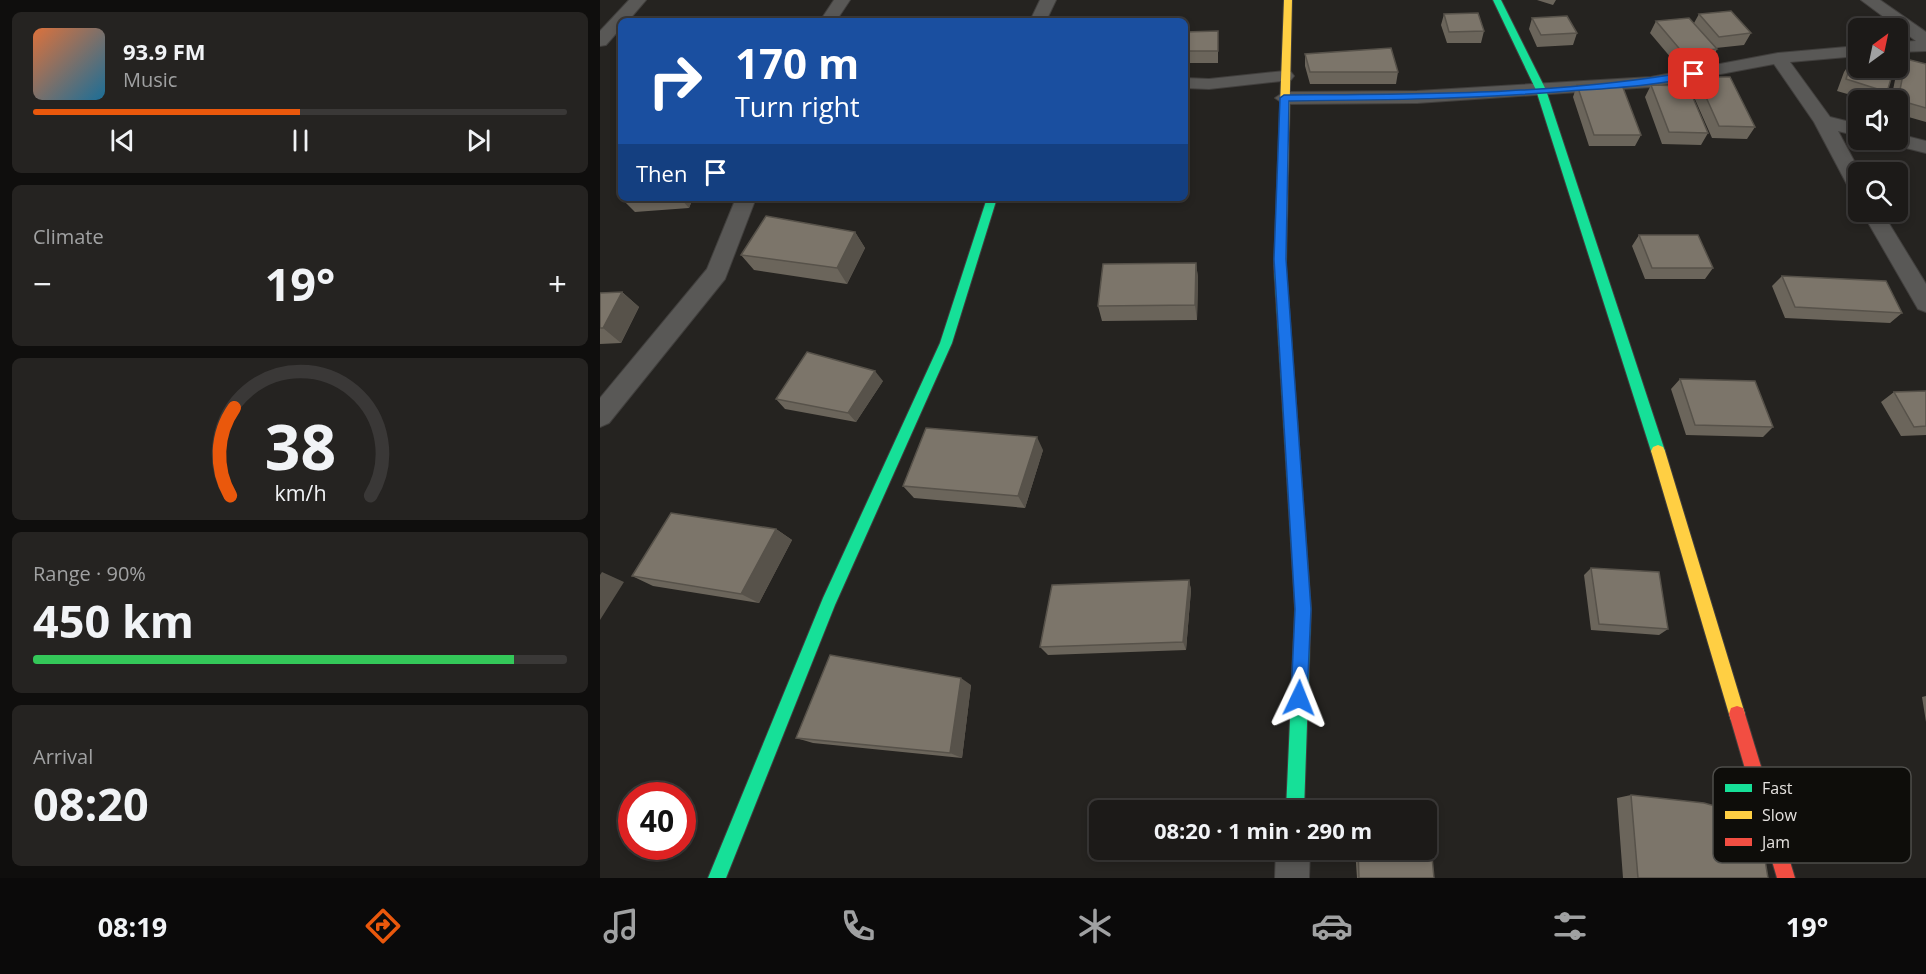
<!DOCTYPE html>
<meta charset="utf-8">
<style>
:root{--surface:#1c1a18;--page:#252321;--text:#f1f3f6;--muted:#a0a1a2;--line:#3a3837;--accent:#ea580c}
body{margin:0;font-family:"Open Sans",sans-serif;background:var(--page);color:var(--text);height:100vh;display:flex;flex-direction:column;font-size:22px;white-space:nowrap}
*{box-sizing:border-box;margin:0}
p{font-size:20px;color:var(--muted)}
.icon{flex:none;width:33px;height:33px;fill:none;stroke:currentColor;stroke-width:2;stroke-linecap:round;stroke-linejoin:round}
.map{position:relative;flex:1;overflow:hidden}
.sheet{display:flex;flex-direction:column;gap:12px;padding:12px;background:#0f0e0d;width:600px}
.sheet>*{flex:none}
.top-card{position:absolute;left:18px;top:18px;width:570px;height:183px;border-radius:9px;box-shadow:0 3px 9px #0003,0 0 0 2px var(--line);background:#1a4fa0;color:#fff;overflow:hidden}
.needle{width:39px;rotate:33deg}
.tools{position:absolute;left:1248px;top:18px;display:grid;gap:12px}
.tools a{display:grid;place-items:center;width:60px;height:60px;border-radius:9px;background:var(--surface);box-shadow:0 3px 9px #0003,0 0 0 2px var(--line);font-size:30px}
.speed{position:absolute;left:18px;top:782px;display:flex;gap:12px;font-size:30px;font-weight:700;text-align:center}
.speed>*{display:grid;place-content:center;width:78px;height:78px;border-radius:50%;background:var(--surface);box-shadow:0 3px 9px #0003,0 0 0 2px var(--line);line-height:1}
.speed .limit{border:9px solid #d22;background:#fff;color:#111}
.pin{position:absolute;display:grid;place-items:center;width:51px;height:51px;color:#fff;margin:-26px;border-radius:12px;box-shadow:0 3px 9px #0006}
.me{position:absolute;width:66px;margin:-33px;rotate:2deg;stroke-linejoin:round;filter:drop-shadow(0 0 4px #0008)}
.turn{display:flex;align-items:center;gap:21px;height:126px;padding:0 18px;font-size:27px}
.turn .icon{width:78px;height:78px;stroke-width:2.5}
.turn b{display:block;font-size:42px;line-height:51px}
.then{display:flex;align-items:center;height:57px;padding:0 18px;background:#0003;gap:12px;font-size:22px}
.big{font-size:45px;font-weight:700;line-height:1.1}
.sheet .tile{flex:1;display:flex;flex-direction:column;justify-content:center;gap:9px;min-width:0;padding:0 21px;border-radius:9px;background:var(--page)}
.sheet .dial{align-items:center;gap:0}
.dial svg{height:156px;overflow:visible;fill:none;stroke:var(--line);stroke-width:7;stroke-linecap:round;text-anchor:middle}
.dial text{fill:var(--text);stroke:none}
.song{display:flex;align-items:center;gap:18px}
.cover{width:72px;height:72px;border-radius:9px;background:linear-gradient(135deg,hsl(20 70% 55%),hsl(200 70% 35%))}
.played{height:6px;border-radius:3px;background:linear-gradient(90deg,var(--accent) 50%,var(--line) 50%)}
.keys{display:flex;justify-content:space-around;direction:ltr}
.heat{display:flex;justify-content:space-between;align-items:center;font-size:33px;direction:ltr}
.charge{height:9px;border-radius:4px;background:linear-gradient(90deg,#34c759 90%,var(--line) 0)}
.trip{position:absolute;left:489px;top:800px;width:348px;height:60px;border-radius:9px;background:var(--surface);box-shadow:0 3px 9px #0003,0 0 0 2px var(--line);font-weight:700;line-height:60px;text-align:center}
.dock{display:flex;height:96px;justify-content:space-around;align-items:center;background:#0b0a0a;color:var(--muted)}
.dock .icon{width:42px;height:42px}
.dock .current{color:var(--accent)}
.dock b{font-size:27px;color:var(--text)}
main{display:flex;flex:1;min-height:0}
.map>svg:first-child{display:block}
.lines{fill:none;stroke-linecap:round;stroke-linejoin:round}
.street-casing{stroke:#413f3d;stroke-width:2}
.fast-casing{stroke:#413f3d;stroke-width:2}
.slow-casing{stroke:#413f3d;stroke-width:2}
.jam-casing{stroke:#413f3d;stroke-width:2}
.street{fill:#595856;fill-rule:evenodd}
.fast{fill:#16e098;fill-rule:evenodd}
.slow{fill:#ffcf43;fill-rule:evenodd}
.jam{fill:#f24e42;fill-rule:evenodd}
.wall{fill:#6b655b}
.shaded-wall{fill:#57524a}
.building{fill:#7c756a;stroke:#57524a;stroke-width:1.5}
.route{fill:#1a73e8;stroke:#114b97;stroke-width:1.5}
.key{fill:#0e0d0a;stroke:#4e4d4a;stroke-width:1.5}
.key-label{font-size:16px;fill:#e5e2df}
</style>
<main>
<section class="sheet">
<div class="tile">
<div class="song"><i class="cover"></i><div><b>93.9 FM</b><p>Music</p></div></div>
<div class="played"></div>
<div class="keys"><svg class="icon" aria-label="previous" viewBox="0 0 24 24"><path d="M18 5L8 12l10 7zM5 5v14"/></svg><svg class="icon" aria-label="pause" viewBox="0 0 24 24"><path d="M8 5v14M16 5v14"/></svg><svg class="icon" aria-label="next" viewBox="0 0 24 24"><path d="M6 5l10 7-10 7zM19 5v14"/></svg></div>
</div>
<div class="tile"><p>Climate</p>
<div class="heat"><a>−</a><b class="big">19°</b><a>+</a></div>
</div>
<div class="tile dial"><svg viewBox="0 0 100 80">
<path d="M14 69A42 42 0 1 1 86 69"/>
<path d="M14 69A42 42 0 0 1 16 24" stroke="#ea580c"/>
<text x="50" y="56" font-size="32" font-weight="700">38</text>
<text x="50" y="72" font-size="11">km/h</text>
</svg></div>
<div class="tile"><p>Range · 90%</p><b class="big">450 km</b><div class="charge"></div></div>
<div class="tile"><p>Arrival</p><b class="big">08:20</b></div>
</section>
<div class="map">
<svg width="1326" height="878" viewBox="0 0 1326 878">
<rect width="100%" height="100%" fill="#252320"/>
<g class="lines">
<g class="street-casing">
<path id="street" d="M29,0H46L28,21H21V28L6,45L0,46V31Z
M234,0H250L236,21H220Z
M440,0H456L446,21H430Z
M1261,0H1280L1326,32V51L1298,52V42L1316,41Z
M1258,46V56L1190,62L1230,117L1258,124V136L1238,131L1260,172L1258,194L1251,192L1214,122L1174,64L1051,87L817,103L684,104L675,98L684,92L817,91L1051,77L1178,53Z
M685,71L691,72L694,76L691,80L609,89L585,88V78L609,79Z
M1298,134L1326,141V153L1290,144L1288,140H1298Z
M136,198H156L125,279L9,423L0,427V398L107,269Z
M1262,212H1282L1326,284V312L1318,309Z
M676,849H710L709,878H675Z"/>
</g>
<g class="fast-casing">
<path id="fast" d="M893,0H901L946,90L1065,451L1063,455L1058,457L1053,455L1051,451L936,90Z
M387,198H397L352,343L235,605L126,878H108L223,598L340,343Z
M680,262L686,266L711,609L704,810H686L695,609L674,266Z"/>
</g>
<g class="slow-casing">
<path id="slow" d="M684,0H692L686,266L680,270L674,266Z
M1058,445L1063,447L1065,451L1145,714L1143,720L1137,722L1131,720L1129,714L1051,451L1053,447Z"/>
</g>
<g class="jam-casing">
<path id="jam" d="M1137,706L1143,708L1145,714L1195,878H1177L1129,714L1131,708Z"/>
</g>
<use href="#street" class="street"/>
<use href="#fast" class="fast"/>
<use href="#slow" class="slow"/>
<use href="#jam" class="jam"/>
</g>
<path class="wall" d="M937,0H956L953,5Z
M844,14L884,31L881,43H847L841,25Z
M1099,14L1151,33L1144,45L1116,48L1117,49L1111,61L1077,65L1050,33L1056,21L1094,23Z
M932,18L977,33L973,45L937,47L929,29Z
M585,32L618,43V63H585Z
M705,54L798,72L796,84H710L705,66Z
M1306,59L1326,64V122L1298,114V100H1291L1297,70Z
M1252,60L1287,92L1280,100H1268L1237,91L1244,72Z
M1097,77L1155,127L1147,139L1112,138L1090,88Z
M977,85L1041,135L1035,146H989L973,97Z
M1051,85L1108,133L1101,145L1062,144L1045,97Z
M26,198H93L89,208L35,212L24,201Z
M255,232L265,248L247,284L154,270L141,255Z
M1039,235L1113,268L1105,279H1045L1032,246Z
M596,263L598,278L597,320L502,321L498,306Z
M1182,276L1302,313L1290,323L1185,318L1172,286Z
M22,292L39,307L21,343L0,344V293Z
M1080,379L1173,427L1163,437L1086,435L1071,389Z
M283,381L256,422L185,409L176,399Z
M1326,391V435L1301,436L1281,402L1294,392Z
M443,450L425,508L314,498L303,486Z
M176,529L192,540L159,603L53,586L32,576Z
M991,568L1068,629L1059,635L991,630L984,575Z
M589,580L591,590L586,650L448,655L440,647Z
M371,685L362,758L213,743L196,738Z
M1326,696V722L1322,697Z
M1031,795L1168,878H1023L1017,798Z
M755,849H826L834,878H757Z"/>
<path class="shaded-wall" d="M80,198H93L89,208Z
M255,232L265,248L247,284L237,268Z
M596,263L598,278L597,320L595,305Z
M22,292L39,307L21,343L3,328Z
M275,371L283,381L256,422L248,413Z
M437,437L443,450L425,508L418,496Z
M176,529L192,540L159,603L141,594Z
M2,572L24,582L0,620V575Z
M589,580L591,590L586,650L583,642Z
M361,678L371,685L362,758L350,753Z"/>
<path class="building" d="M1131,11L1151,33L1119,37L1099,14Z
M878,13L884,31L849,32L844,14Z
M967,16L977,33L941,35L932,18Z
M1089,18L1117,49L1083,53L1056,21Z
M618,31V51H585V32Z
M791,48L798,72H710L705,54Z
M1306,59L1326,64V108L1298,100Z
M1252,60L1258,62V68H1278L1293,72L1287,92L1246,79Z
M1097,77H1130L1155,127L1119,126Z
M977,85H1022L1041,135H994Z
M1051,85L1088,86L1108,133L1069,132Z
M26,198H65L24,201Z
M166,216L255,232L237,268L141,255Z
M1039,235H1098L1113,268H1052Z
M596,263L595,305L498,306L503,264Z
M1182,276L1286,281L1302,313L1195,307Z
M22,292L3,328H0V293Z
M207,352L275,371L248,413L176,399Z
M1080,379L1155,381L1173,427L1095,425Z
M1326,391V426L1314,427L1294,392Z
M326,428L437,437L418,496L303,486Z
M71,513L176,529L141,594L32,576Z
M991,568L1059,572L1068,629L999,624Z
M589,580L583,642L440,647L452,585Z
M230,655L361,678L350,753L196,738Z
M1031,795L1104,803L1158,818L1168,878H1038Z
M826,846H831L834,878H759L758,849H826Z"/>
<path class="route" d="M1094,71L1097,72V76C1055,86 1012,88 969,91C876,99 783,100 689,101L686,259L711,609L707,698L705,704L699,707L693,704L691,698L695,609L674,259L680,98L684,95C820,94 960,95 1094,71Z"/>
<rect x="1113" y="767" width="198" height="96" rx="9" class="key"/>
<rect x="1125" y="784" width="27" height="8" fill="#16e098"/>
<rect x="1125" y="811" width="27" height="8" fill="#ffcf43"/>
<rect x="1125" y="838" width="27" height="8" fill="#f24e42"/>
<g class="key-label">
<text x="1162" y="794">Fast</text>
<text x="1162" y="821">Slow</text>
<text x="1162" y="848">Jam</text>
</g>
</svg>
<div class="tools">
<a><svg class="needle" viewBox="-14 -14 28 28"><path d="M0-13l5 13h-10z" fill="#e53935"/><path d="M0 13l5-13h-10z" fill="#a0a1a2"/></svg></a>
<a><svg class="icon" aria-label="sound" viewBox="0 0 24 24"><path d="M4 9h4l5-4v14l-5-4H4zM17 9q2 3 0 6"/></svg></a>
<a><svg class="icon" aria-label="search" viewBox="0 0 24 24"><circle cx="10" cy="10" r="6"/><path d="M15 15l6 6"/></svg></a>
</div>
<div class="speed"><div class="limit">40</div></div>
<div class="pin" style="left:1094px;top:74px;background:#d93025"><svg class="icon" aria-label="arrive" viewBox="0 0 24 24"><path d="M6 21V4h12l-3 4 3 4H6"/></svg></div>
<svg class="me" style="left:699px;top:698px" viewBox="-20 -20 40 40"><path d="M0-17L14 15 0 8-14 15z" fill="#1a73e8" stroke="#fff" stroke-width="4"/></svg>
<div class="trip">08:20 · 1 min · 290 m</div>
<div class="top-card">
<div class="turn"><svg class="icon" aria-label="right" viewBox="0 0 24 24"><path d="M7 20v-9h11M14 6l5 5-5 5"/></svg><div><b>170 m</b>Turn right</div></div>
<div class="then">Then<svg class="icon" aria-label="arrive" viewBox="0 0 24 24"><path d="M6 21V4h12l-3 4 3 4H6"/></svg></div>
</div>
</div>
</main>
<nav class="dock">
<b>08:19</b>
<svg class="icon current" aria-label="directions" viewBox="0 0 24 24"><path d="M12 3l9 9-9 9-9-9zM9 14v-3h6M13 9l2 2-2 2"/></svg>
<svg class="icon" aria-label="music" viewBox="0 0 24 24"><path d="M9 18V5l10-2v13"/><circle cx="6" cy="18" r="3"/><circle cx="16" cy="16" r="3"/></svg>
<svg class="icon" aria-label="phone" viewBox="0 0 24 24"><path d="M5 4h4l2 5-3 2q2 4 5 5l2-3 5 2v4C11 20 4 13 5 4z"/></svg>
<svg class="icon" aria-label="climate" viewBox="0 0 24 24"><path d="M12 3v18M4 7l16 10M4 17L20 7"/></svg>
<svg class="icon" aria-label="car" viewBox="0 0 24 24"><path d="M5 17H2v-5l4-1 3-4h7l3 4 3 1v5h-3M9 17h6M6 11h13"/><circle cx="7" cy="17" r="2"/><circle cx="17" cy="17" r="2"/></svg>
<svg class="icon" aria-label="filters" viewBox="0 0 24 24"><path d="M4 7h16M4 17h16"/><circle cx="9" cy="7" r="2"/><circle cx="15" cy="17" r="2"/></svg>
<b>19°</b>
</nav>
